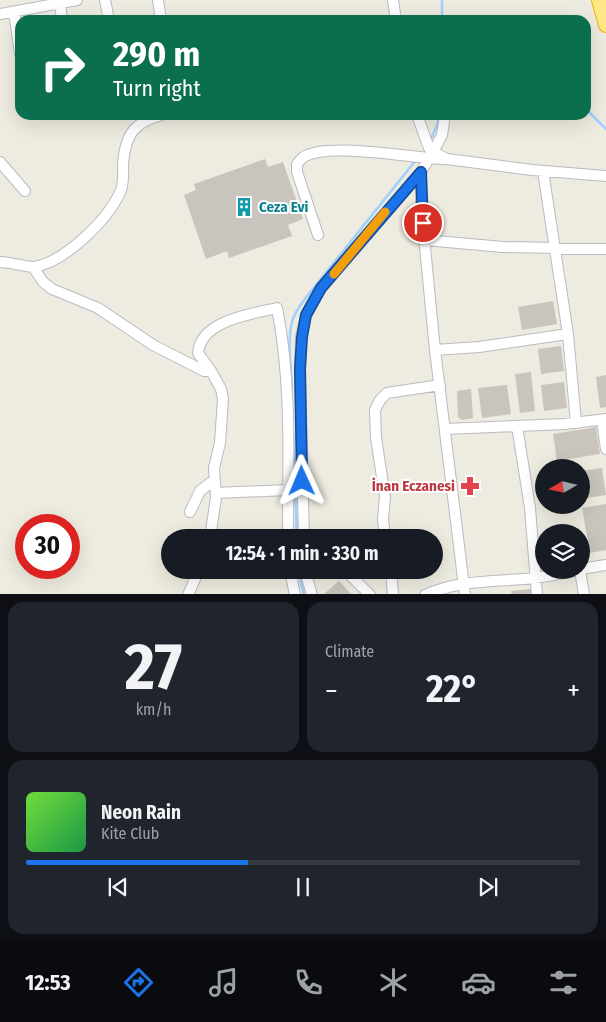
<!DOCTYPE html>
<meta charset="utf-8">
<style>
:root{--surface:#171b24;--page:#20242c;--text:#f1f3f6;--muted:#9ea1a6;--line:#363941;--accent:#1a73e8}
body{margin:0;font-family:"Fira Sans Condensed",sans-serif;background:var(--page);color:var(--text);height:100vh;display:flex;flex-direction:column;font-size:19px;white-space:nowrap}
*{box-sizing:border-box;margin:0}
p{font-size:16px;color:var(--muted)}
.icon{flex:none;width:28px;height:28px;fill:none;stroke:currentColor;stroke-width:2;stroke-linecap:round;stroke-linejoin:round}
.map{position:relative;height:594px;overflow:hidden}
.drawer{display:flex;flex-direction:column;gap:8px;padding:8px;background:#0d0f14;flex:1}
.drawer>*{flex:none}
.top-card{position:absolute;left:15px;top:15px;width:576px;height:105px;border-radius:15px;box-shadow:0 5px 20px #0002;background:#0b6e4f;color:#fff;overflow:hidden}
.needle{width:32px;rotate:261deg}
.buttons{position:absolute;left:535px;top:459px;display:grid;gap:10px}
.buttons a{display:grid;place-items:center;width:55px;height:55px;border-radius:50%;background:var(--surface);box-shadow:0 5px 20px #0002;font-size:25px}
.speed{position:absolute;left:15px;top:514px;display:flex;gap:10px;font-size:25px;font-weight:700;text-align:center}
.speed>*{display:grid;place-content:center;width:65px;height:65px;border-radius:50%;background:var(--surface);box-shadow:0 5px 20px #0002;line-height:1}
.speed .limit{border:8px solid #d22;background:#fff;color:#111}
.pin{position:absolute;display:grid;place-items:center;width:42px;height:42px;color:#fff;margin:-21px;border:2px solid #fff;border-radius:50%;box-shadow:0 1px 5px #0007}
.me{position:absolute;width:55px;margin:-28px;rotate:359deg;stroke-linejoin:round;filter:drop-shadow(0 0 4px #0008)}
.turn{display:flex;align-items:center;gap:18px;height:105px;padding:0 15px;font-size:22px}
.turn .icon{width:65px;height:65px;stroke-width:2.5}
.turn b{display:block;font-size:35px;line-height:42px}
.big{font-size:38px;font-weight:700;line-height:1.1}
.drawer .widget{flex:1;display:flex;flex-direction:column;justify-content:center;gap:8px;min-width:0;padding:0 18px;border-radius:15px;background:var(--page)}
.drawer .dial{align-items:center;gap:0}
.dial b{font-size:65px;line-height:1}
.song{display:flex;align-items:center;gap:15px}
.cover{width:60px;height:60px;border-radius:8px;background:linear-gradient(135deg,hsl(100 70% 55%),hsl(140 70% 35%))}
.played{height:5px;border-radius:2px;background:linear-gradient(90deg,var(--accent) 40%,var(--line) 40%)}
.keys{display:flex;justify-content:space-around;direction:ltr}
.heat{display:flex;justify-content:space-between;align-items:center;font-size:28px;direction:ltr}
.drawer .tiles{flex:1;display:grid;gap:8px;grid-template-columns:1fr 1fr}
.widget:last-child{grid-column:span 2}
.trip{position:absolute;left:161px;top:529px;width:282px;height:50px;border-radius:25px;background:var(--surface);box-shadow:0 5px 20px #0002;font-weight:700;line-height:50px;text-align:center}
.tabs{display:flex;height:80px;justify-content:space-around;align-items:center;background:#090b0e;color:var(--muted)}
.tabs .icon{width:35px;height:35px}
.tabs .active{color:var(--accent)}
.tabs b{font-size:22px;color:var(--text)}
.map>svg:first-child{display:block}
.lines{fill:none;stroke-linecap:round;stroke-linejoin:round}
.stream{stroke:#9fd0ff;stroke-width:2.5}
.building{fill:#c9c5be}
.minor-casing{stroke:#b9bbc1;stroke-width:12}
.highway-casing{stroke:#eeb200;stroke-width:16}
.minor{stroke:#fff;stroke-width:10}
.highway{stroke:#ffe786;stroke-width:14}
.route-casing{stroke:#114b97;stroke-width:12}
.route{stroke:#1a73e8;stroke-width:9}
.slow{stroke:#f59e0b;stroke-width:9}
.labels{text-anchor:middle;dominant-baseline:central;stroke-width:4;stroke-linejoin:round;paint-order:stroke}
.culture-label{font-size:15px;font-weight:bold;fill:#0d838f;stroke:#fff;text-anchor:start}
.health-label{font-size:15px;font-weight:bold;fill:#be3a42;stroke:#fff;text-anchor:end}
</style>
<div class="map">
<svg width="606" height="595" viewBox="0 0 606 595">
<rect width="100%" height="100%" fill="#eeebe0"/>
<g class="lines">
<path class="stream" d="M442,20V0
M586,109L606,129
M430,141L438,123L439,115
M292,389C291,368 287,343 292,322C294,312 302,303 308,295L416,160
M293,432L297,538
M298,570L304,595"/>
</g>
<path class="building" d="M265,159L268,167L283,162L303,219L288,225L292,236L229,258L227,251L206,259L184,195L196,190L194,184Z
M553,301L557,324L522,330L518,307Z
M561,346L564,371L541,374L538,349Z
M531,372L535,411L520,413L515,374Z
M606,375V407L600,408L596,377Z
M564,382L567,408L544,411L541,385Z
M507,385L511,414L482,418L478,388Z
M471,389L473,418L462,420L458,417L457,391Z
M596,427L600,454L557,461L553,434Z
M602,468L606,495L581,499V471Z
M606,504V550L590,553L582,508Z
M339,581L352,595H325V593Z
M531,589L532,595H512L511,591Z"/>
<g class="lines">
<g class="minor-casing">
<path id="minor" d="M105,0L109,20
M158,0L161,20
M393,0L396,20
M60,3L62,20
M14,12L20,54
M0,14L77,0
M417,115L429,148L433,152L421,172V206L435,350L465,595
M445,115L442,135L433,152L447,159L532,170L606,176
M0,162L25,191
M543,171L568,334L576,423
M318,235L297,172V164C299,162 301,158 305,156C334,142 412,159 447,159
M425,240L503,247L606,249
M0,262C10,262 27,267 34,267C65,262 109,219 121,190C124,182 123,172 123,164C125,135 134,122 162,115
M33,267L43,282L52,289L98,308L153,345L204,371H211L221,389L223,399L220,443L214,468L216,498L210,538
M435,350L479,347L568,334
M211,371L198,353C201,320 252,314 277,308C292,384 288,461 288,538
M602,420L606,449
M517,426L530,508L537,595
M445,429L565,424L606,419
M216,493L288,490
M190,512L200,491L214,480
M304,538L300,369L301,337L306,315L321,288L421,172
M385,538L383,519L385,497L376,438L375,410L380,400L387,393L440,385
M581,569L606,565
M290,570L295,595
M305,570L312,595
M345,570L370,595
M391,570L393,595
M580,570L584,595
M188,595L199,570
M425,595C461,579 497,582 535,578C550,576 564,573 578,570"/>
</g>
<g class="highway-casing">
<path id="highway" d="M599,0L606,25"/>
</g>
<use href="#minor" class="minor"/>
<use href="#highway" class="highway"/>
</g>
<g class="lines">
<g class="route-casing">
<path id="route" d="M302,481L300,369L302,337L306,315L321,288L421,172L423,223"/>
</g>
<use href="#route" class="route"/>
<path class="slow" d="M334,274L385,212"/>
</g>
<defs>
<g id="building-bare" transform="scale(1.5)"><path d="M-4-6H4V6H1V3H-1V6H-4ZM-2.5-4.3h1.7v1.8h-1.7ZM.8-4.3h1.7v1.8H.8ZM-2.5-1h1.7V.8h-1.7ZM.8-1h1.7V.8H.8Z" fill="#0f9aa8" stroke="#fff" stroke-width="2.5" paint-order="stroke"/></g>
<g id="pharmacy-bare" transform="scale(1.5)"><path d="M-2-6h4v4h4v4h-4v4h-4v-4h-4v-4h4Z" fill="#e0444e" stroke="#fff" stroke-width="2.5" paint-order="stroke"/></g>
</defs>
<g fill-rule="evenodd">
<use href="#building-bare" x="244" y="207"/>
<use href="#pharmacy-bare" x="470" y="486"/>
</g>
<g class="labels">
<g class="culture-label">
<text x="259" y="207">Ceza Evi</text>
</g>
<g class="health-label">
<text x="455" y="486">İnan Eczanesi</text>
</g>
</g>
</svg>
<div class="buttons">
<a><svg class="needle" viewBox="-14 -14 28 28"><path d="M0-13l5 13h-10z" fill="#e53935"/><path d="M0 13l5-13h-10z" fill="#9ea1a6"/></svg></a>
<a><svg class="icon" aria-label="layers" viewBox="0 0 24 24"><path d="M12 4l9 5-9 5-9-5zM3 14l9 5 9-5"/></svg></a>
</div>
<div class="speed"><div class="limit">30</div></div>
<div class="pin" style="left:423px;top:223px;background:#d93025"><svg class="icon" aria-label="arrive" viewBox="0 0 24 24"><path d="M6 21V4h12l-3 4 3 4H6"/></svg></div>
<svg class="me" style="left:302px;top:481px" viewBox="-20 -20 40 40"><path d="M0-17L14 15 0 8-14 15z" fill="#1a73e8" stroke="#fff" stroke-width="4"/></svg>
<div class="trip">12:54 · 1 min · 330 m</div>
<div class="top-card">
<div class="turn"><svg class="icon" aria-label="right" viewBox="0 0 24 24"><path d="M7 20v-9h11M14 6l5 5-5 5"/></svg><div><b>290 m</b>Turn right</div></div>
</div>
</div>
<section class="drawer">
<div class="tiles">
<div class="widget dial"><b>27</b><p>km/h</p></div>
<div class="widget"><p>Climate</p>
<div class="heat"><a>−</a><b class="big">22°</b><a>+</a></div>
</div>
<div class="widget">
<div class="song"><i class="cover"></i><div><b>Neon Rain</b><p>Kite Club</p></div></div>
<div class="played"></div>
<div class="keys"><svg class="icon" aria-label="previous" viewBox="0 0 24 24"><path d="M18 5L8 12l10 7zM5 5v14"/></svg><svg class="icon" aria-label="pause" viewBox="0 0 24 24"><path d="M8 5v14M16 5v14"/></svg><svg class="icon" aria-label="next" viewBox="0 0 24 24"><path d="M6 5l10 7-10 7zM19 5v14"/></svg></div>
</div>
</div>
</section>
<nav class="tabs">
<b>12:53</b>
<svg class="icon active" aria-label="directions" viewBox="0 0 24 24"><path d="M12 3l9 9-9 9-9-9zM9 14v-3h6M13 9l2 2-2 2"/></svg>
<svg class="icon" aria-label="music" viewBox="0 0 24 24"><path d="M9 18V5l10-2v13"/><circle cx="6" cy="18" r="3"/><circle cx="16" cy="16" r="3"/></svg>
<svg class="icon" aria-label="phone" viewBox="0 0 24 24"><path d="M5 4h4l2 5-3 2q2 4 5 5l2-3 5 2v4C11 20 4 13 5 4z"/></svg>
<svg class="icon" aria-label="climate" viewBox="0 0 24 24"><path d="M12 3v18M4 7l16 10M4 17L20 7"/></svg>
<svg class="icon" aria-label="car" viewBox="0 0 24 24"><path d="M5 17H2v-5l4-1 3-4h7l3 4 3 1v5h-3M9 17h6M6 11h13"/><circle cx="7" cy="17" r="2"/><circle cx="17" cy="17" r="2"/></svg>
<svg class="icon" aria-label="filters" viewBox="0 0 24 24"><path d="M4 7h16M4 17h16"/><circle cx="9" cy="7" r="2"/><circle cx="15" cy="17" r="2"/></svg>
</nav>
